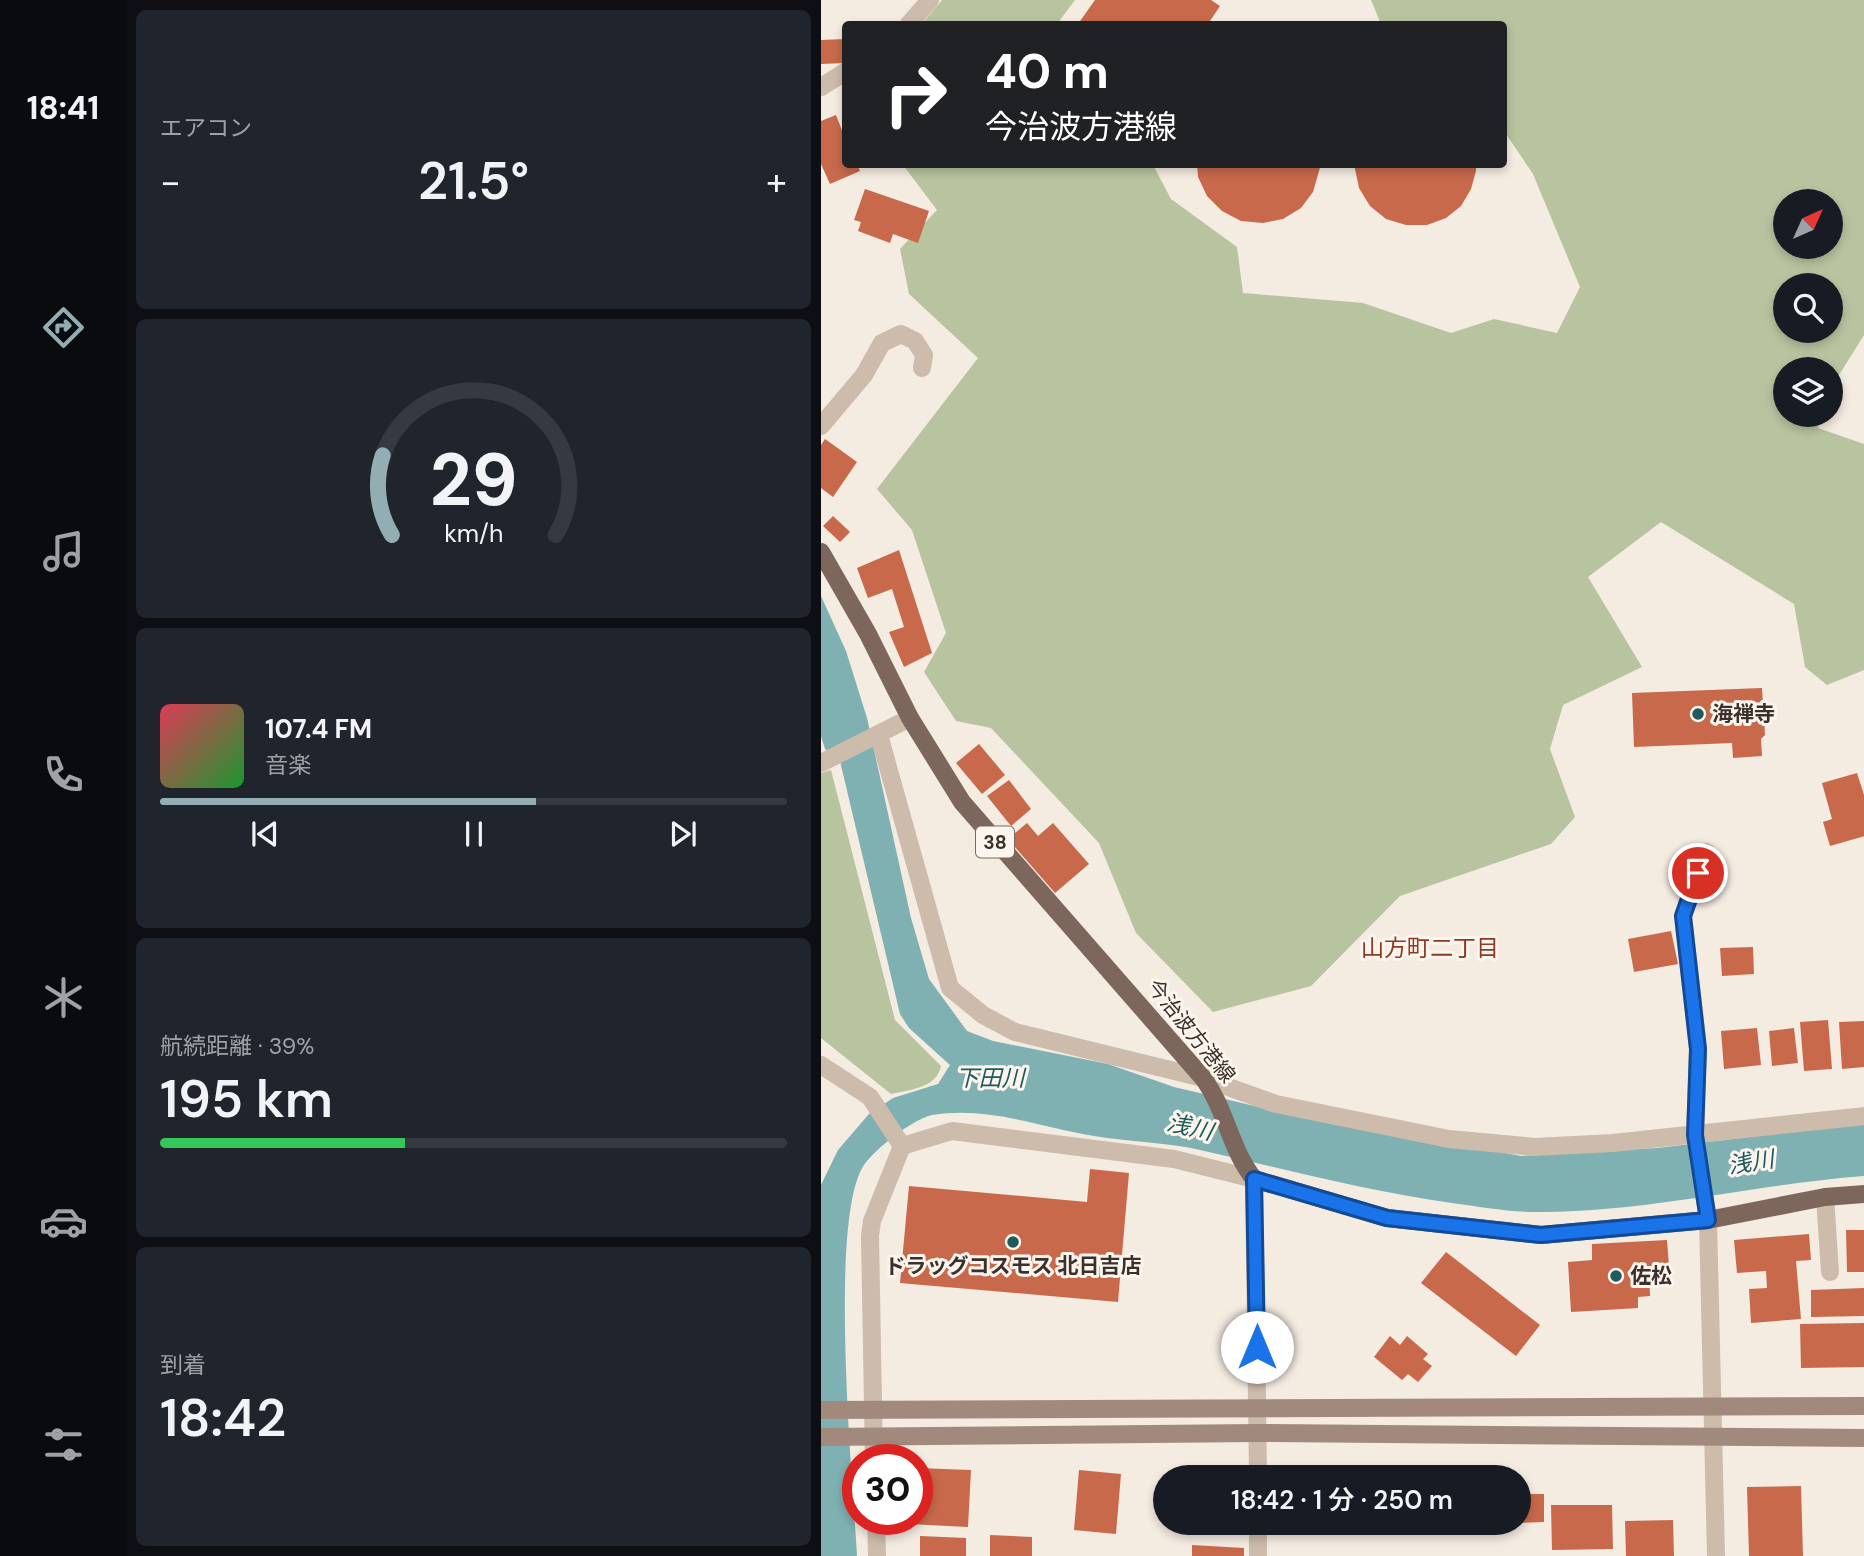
<!DOCTYPE html>
<html lang="ja">
<meta charset="utf-8">
<style>
:root{--surface:#171b24;--page:#20242c;--text:#f1f3f6;--muted:#9ea1a6;--line:#363941;--accent:#92aeb2}
body{margin:0;font-family:"DM Sans","Noto Sans JP",sans-serif;background:var(--page);color:var(--text);height:100vh;display:flex;flex-direction:column;font-size:26px;white-space:nowrap}
*{box-sizing:border-box;margin:0}
p{font-size:23px;color:var(--muted)}
.icon{flex:none;width:38px;height:38px;fill:none;stroke:currentColor;stroke-width:2;stroke-linecap:round;stroke-linejoin:round}
.map{position:relative;flex:1;overflow:hidden}
.panel{display:flex;flex-direction:column;gap:10px;padding:10px;background:#0d0f14;width:695px}
.panel>*{flex:none}
.banner{position:absolute;left:21px;top:21px;width:665px;height:147px;border-radius:7px;box-shadow:0 4px 10px #0003;background:#202124;color:#fff;overflow:hidden}
.needle{width:46px;rotate:45deg}
.fabs{position:absolute;left:952px;top:189px;display:grid;gap:14px}
.fabs a{display:grid;place-items:center;width:70px;height:70px;border-radius:50%;background:var(--surface);box-shadow:0 4px 10px #0003;font-size:35px}
.speed{position:absolute;left:21px;top:1444px;display:flex;gap:14px;font-size:35px;font-weight:700;text-align:center}
.speed>*{display:grid;place-content:center;width:91px;height:91px;border-radius:50%;background:var(--surface);box-shadow:0 4px 10px #0003;line-height:1}
.speed .limit{border:10px solid #d22;background:#fff;color:#111}
.pin{position:absolute;display:grid;place-items:center;width:60px;height:60px;color:#fff;margin:-30px;border:4px solid #fff;border-radius:50%;box-shadow:0 2px 7px #0007}
.me{position:absolute;width:77px;margin:-38px;rotate:0deg;stroke-linejoin:round;filter:drop-shadow(0 0 5px #0008)}
.turn{display:flex;align-items:center;gap:24px;height:147px;padding:0 28px;font-size:32px}
.turn .icon{width:91px;height:91px;stroke-width:2.5}
.turn b{display:block;font-size:49px;line-height:60px}
.big{font-size:52px;font-weight:600;line-height:1.1}
.panel .tile{flex:1;display:flex;flex-direction:column;justify-content:center;gap:10px;min-width:0;padding:0 24px;border-radius:10px;background:var(--page)}
.panel .dial{align-items:center;gap:0}
.dial svg{height:182px;overflow:visible;fill:none;stroke:var(--line);stroke-width:7;stroke-linecap:round;text-anchor:middle}
.dial text{fill:var(--text);stroke:none}
.song{display:flex;align-items:center;gap:21px}
.cover{width:84px;height:84px;border-radius:10px;background:linear-gradient(135deg,hsl(350 70% 55%),hsl(130 70% 35%))}
.played{height:7px;border-radius:4px;background:linear-gradient(90deg,var(--accent) 60%,var(--line) 60%)}
.keys{display:flex;justify-content:space-around;direction:ltr}
.heat{display:flex;justify-content:space-between;align-items:center;font-size:38px;direction:ltr}
.charge{height:10px;border-radius:5px;background:linear-gradient(90deg,#34c759 39%,var(--line) 0)}
.trip{position:absolute;left:332px;top:1465px;width:378px;height:70px;border-radius:35px;background:var(--surface);box-shadow:0 4px 10px #0003;font-weight:600;line-height:70px;text-align:center}
main{display:flex;flex:1;min-height:0}
.menu{display:flex;flex-direction:column;width:126px;justify-content:space-around;align-items:center;background:#090b0e;color:var(--muted)}
.menu .icon{width:49px;height:49px}
.menu .current{color:var(--accent)}
.menu b{font-size:32px;color:var(--text)}
.map>svg:first-child{display:block}
.green{fill:#b8c4a0;fill-rule:evenodd}
.water{fill:#7fb0b2}
.building{fill:#c8694b}
.lines{fill:none;stroke-linecap:round;stroke-linejoin:round}
.street{stroke:#cdbbac;stroke-width:18}
.secondary{stroke:#a18a7d;stroke-width:18}
.primary{stroke:#7d675c;stroke-width:18}
.route-casing{stroke:#114b97;stroke-width:18}
.route{stroke:#1a73e8;stroke-width:12}
.poi-dot{fill:#1f5a5e;stroke:#fbf5ee;stroke-width:2.5}
.labels{text-anchor:middle;dominant-baseline:central;stroke-width:6;stroke-linejoin:round;paint-order:stroke}
.shield{fill:#fbf5ee;stroke:#756b66;stroke-width:2}
.shield-label{font-size:19px;font-weight:bold;fill:#3b302b}
.poi-label{font-size:21px;font-weight:bold;fill:#3b302b;stroke:#fbf5ee;text-anchor:start}
.street-label{font-size:21px;fill:#3b302b;stroke:#fbf5ee}
.neighbourhood-label{font-size:23px;fill:#8c3b22;stroke:#fbf5ee}
.water-label{font-size:23px;font-style:italic;fill:#1f5a5e;stroke:#fbf5ee}
</style>
<main>
<nav class="menu">
<b>18:41</b>
<svg class="icon current" aria-label="directions" viewBox="0 0 24 24"><path d="M12 3l9 9-9 9-9-9zM9 14v-3h6M13 9l2 2-2 2"/></svg>
<svg class="icon" aria-label="music" viewBox="0 0 24 24"><path d="M9 18V5l10-2v13"/><circle cx="6" cy="18" r="3"/><circle cx="16" cy="16" r="3"/></svg>
<svg class="icon" aria-label="phone" viewBox="0 0 24 24"><path d="M5 4h4l2 5-3 2q2 4 5 5l2-3 5 2v4C11 20 4 13 5 4z"/></svg>
<svg class="icon" aria-label="climate" viewBox="0 0 24 24"><path d="M12 3v18M4 7l16 10M4 17L20 7"/></svg>
<svg class="icon" aria-label="car" viewBox="0 0 24 24"><path d="M5 17H2v-5l4-1 3-4h7l3 4 3 1v5h-3M9 17h6M6 11h13"/><circle cx="7" cy="17" r="2"/><circle cx="17" cy="17" r="2"/></svg>
<svg class="icon" aria-label="filters" viewBox="0 0 24 24"><path d="M4 7h16M4 17h16"/><circle cx="9" cy="7" r="2"/><circle cx="15" cy="17" r="2"/></svg>
</nav>
<section class="panel">
<div class="tile"><p>エアコン</p>
<div class="heat"><a>−</a><b class="big">21.5°</b><a>+</a></div>
</div>
<div class="tile dial"><svg viewBox="0 0 100 80">
<path d="M14 69A42 42 0 1 1 86 69"/>
<path d="M14 69A42 42 0 0 1 10 34" stroke="#92aeb2"/>
<text x="50" y="56" font-size="32" font-weight="700">29</text>
<text x="50" y="72" font-size="11">km/h</text>
</svg></div>
<div class="tile">
<div class="song"><i class="cover"></i><div><b>107.4 FM</b><p>音楽</p></div></div>
<div class="played"></div>
<div class="keys"><svg class="icon" aria-label="previous" viewBox="0 0 24 24"><path d="M18 5L8 12l10 7zM5 5v14"/></svg><svg class="icon" aria-label="pause" viewBox="0 0 24 24"><path d="M8 5v14M16 5v14"/></svg><svg class="icon" aria-label="next" viewBox="0 0 24 24"><path d="M6 5l10 7-10 7zM19 5v14"/></svg></div>
</div>
<div class="tile"><p>航続距離 · 39%</p><b class="big">195 km</b><div class="charge"></div></div>
<div class="tile"><p>到着</p><b class="big">18:42</b></div>
</section>
<div class="map">
<svg width="1044" height="1556" viewBox="0 0 1044 1556">
<rect width="100%" height="100%" fill="#f4ebe1"/>
<path class="green" d="M121,0H254L236,24H101Z
M550,0H1043V335L1018,375L1010,396V369H964V415H1002L997,428L1043,444V670L1006,685L984,667L973,604L840,522L767,577L821,667L742,705L729,749L754,817L730,844L579,896L490,986L392,1012L315,933L278,843L170,728L135,721L103,672L125,633L91,530L56,489L157,358L88,294L79,249L116,210L82,165H332L350,199L416,247L422,293L542,303L630,333L673,319L736,333L759,287L712,174L683,131L682,24H560ZM964,201H1010V247H964ZM964,285H1010V331H964Z
M10,770L74,1020L120,1066C116,1088 88,1090 70,1094L0,1038V773Z"/>
<path class="water" d="M0,596L25,651L46,718L90,918L108,979L146,1031L172,1041L287,1064L353,1087L442,1108L700,1156L836,1148L1043,1123V1176C937,1184 831,1211 724,1212C693,1213 661,1207 631,1203C545,1191 464,1169 379,1150C344,1142 308,1142 273,1136C218,1127 168,1106 111,1115C92,1119 54,1149 43,1165C7,1218 32,1482 36,1556H0V1185L17,1150L48,1114L72,1098L117,1084L129,1065L88,1028L79,1014L19,761L4,749L0,736Z"/>
<path class="building" d="M274,0H390L399,6L387,24H257Z
M24,39V63L0,64V40Z
M15,115L24,138V164H36L39,171L9,184L0,164V121Z
M376,164H500L492,192L480,208L462,219L442,223L420,221L401,211L386,196L377,177Z
M533,164H655V171L650,189L640,206L625,218L606,225H585L565,219L549,206L538,188Z
M44,189L108,211L97,243L72,234L69,243L37,231L40,222L33,220Z
M4,439L36,462L12,497L0,488V445Z
M12,516L29,532L19,542L2,526Z
M78,550L111,653L83,667L68,632L83,627L71,589L47,598L36,568Z
M941,688L944,735L940,739L941,756L912,758L911,743L813,747L811,693Z
M158,744L184,775L161,794L135,763Z
M1036,773L1044,798V836L1009,846L1002,822L1011,819L1001,783Z
M188,780L210,809L190,826L166,796Z
M206,823L217,836L232,823L268,864L234,893L187,839Z
M850,931L857,964L813,972L807,939Z
M932,947L933,974L901,976L899,948Z
M1007,1020L1011,1069L983,1071L979,1022Z
M1044,1021V1067L1021,1069L1018,1022Z
M936,1028L940,1065L903,1069L900,1031Z
M973,1028L977,1063L951,1066L948,1031Z
M269,1169L308,1173L297,1302L79,1283L88,1186L266,1202Z
M1025,1230H1044V1272H1026Z
M988,1234L990,1260L975,1261L980,1319L930,1323L928,1289L946,1288L945,1271L916,1273L913,1240Z
M846,1240L848,1266L828,1267L829,1296L817,1297V1308L750,1312L747,1262L771,1260V1244Z
M625,1252L719,1325L695,1356L600,1283Z
M1044,1288V1316L990,1317V1290Z
M1044,1323V1367L980,1368L979,1324Z
M569,1336L579,1345L586,1336L607,1354L602,1359L611,1366L597,1382L587,1374L581,1380L553,1357Z
M96,1468L150,1470L147,1527L67,1523V1519H96Z
M258,1470L300,1474L295,1534L253,1530Z
M980,1486L982,1556H928L926,1487Z
M698,1494H723V1522L698,1523Z
M730,1505H791L792,1549L731,1550Z
M852,1520L853,1556H805L804,1521Z
M169,1535L211,1537V1556H169Z
M99,1536L145,1538V1556H99Z
M371,1545L423,1548V1556H371Z"/>
<g class="lines">
<path class="street" d="M88,24L109,0
M0,87L24,72
M0,426L43,375L61,343L80,334L94,341L103,355L101,368
M58,735L129,988L162,1015L194,1032L382,1078L455,1104L628,1139L714,1147L792,1143L1044,1116
M0,763L89,718
M885,852L862,916L877,1049L874,1135L887,1220L895,1556
M0,1065L49,1097L81,1146
M81,1146L131,1131L353,1159L433,1179L437,1477
M1004,1197L1009,1272
M53,1460L49,1236L51,1221L81,1146
M55,1519L56,1556
M437,1556V1522"/>
<path class="secondary" d="M0,1410L1044,1406
M0,1437L437,1433L1044,1438"/>
<path class="primary" d="M0,552L47,634L89,718L141,802L382,1078C405,1109 409,1149 433,1179L566,1218L720,1235L887,1220L1004,1197L1044,1194"/>
</g>
<g class="lines">
<g class="route-casing">
<path id="route" d="M436,1347L433,1179L566,1218L720,1235L887,1220L874,1135L877,1049L862,916L877,873"/>
</g>
<use href="#route" class="route"/>
</g>
<g class="poi-dot">
<circle cx="877" cy="714" r="7"/>
<circle cx="192" cy="1242" r="7"/>
<circle cx="795" cy="1276" r="7"/>
</g>
<g class="labels">
<rect class="shield" x="155" y="826.5" width="38" height="31" rx="5"/>
<g class="shield-label">
<text x="174" y="842">38</text>
</g>
<g class="poi-label">
<text x="891" y="714">海禅寺</text>
<text x="192" y="1266" text-anchor="middle">ドラッグコスモス 北日吉店</text>
<text x="809" y="1276">佐松</text>
</g>
<g class="street-label">
<text transform="translate(370 1031) rotate(51)">今治波方港線</text>
</g>
<g class="neighbourhood-label">
<text x="609" y="948">山方町二丁目</text>
</g>
<g class="water-label">
<text x="169" y="1078">下田川</text>
<text transform="translate(369 1127) rotate(13)">浅川</text>
<text transform="translate(930 1162) rotate(-9)">浅川</text>
</g>
</g>
</svg>
<div class="fabs">
<a><svg class="needle" viewBox="-14 -14 28 28"><path d="M0-13l5 13h-10z" fill="#e53935"/><path d="M0 13l5-13h-10z" fill="#9ea1a6"/></svg></a>
<a><svg class="icon" aria-label="search" viewBox="0 0 24 24"><circle cx="10" cy="10" r="6"/><path d="M15 15l6 6"/></svg></a>
<a><svg class="icon" aria-label="layers" viewBox="0 0 24 24"><path d="M12 4l9 5-9 5-9-5zM3 14l9 5 9-5"/></svg></a>
</div>
<div class="speed"><div class="limit">30</div></div>
<div class="pin" style="left:877px;top:873px;background:#d93025"><svg class="icon" aria-label="arrive" viewBox="0 0 24 24"><path d="M6 21V4h12l-3 4 3 4H6"/></svg></div>
<svg class="me" style="left:436px;top:1347px" viewBox="-20 -20 40 40"><circle r="19" fill="#fff"/><path d="M0-13L10 11 0 6-10 11z" fill="#1a73e8"/></svg>
<div class="trip">18:42 · 1 分 · 250 m</div>
<div class="banner">
<div class="turn"><svg class="icon" aria-label="right" viewBox="0 0 24 24"><path d="M7 20v-9h11M14 6l5 5-5 5"/></svg><div><b>40 m</b>今治波方港線</div></div>
</div>
</div>
</main>
